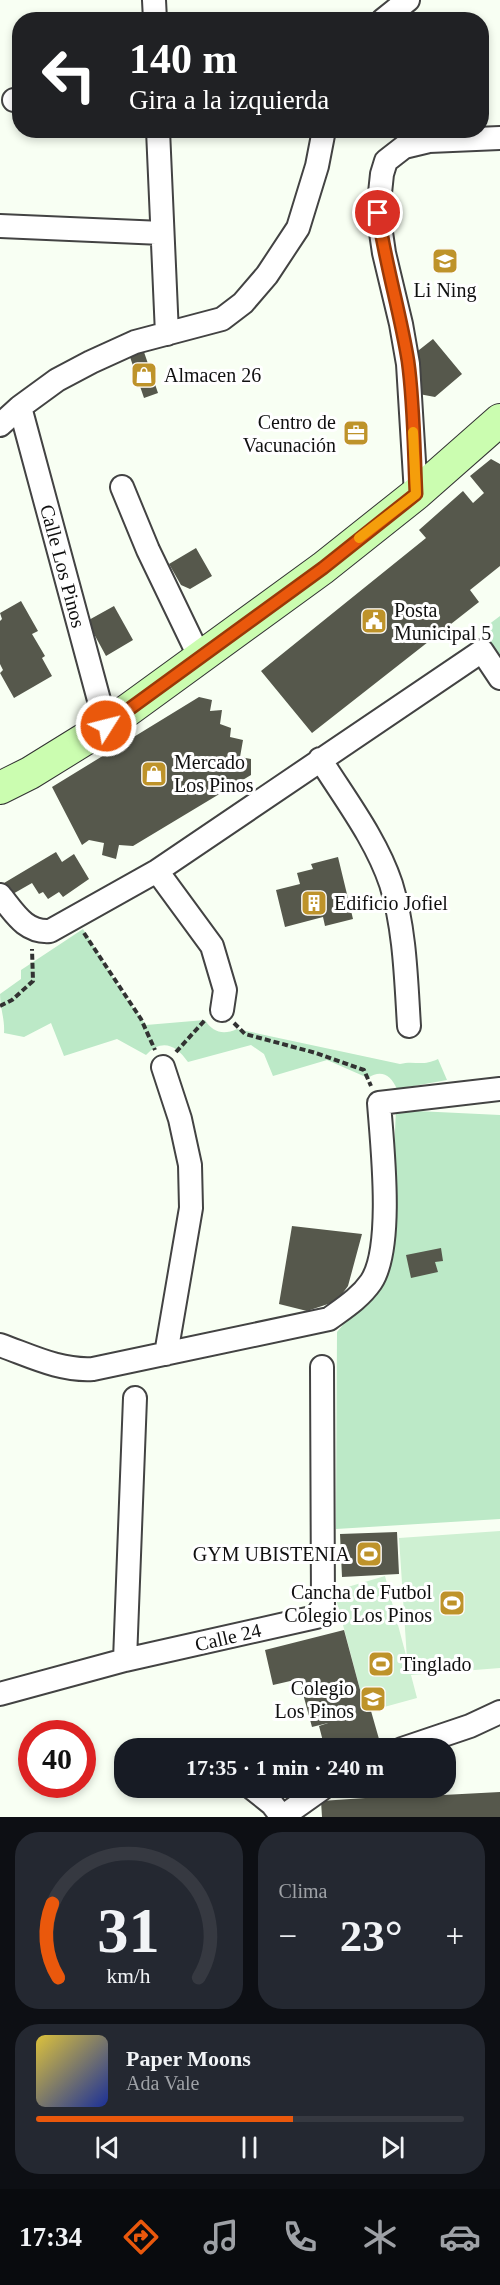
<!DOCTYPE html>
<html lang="es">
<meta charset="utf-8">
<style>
:root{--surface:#171b24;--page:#242831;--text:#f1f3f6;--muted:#9ea1a6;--line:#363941;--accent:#ea580c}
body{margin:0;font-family:"Times New Roman",serif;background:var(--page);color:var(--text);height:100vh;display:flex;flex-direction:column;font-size:22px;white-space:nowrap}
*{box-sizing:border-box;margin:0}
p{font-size:20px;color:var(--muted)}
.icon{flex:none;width:33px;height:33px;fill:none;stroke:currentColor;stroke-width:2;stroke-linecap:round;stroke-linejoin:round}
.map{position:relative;height:1817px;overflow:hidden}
.details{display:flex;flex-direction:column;gap:15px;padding:15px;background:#0d0f14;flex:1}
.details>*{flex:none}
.banner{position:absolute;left:12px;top:12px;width:477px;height:126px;border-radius:24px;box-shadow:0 3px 9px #0003;background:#202124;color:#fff;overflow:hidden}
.speed{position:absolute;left:18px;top:1720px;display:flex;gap:12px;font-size:30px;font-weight:700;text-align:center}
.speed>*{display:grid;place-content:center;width:78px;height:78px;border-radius:50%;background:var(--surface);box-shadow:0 3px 9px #0003;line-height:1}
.speed .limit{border:9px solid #d22;background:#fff;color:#111}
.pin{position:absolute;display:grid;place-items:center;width:51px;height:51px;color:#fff;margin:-26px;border:3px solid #fff;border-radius:50%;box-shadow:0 2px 6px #0007}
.me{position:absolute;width:66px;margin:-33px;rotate:54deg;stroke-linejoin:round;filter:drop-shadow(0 0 4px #0008)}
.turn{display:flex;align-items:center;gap:21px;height:126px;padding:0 18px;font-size:27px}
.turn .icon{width:78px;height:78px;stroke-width:2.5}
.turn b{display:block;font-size:42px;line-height:51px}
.big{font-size:45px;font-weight:600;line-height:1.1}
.details .widget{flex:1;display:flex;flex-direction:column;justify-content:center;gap:9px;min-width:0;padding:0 21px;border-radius:24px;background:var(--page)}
.details .dial{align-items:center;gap:0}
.dial svg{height:156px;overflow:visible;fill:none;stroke:var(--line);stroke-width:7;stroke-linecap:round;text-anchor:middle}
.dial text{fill:var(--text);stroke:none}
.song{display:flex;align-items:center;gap:18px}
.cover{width:72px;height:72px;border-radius:9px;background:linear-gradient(135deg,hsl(50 70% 55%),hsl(230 70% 35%))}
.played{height:6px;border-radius:3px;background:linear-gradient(90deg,var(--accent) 60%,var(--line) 60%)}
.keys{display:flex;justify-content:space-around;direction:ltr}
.heat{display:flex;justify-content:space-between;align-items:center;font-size:33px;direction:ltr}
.details .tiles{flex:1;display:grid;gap:15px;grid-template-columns:1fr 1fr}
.widget:last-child{grid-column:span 2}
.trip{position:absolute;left:114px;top:1738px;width:342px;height:60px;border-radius:24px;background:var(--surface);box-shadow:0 3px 9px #0003;font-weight:600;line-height:60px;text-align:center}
.menu{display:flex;height:96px;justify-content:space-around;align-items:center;background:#090b0e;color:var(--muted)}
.menu .icon{width:42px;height:42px}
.menu .current{color:var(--accent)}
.menu b{font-size:27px;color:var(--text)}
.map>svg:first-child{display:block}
.green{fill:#bce9c7}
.pitch{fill:#cef0d2}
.building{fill:#56584c}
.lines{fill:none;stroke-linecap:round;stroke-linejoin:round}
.street-casing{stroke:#434343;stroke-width:26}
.secondary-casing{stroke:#323232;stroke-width:34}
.path{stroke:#323232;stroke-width:4;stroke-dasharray:6 3;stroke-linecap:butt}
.street{stroke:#fff;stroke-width:22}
.secondary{stroke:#cbfdb0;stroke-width:32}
.route-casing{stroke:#983908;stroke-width:15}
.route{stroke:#ea580c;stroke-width:10}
.slow{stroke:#f59e0b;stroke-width:10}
.labels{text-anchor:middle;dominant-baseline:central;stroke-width:6;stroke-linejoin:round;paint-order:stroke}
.poi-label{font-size:20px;fill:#101010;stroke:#fff;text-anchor:start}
.street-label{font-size:20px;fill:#101010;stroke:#fff}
</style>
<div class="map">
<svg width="500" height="1817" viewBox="0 0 500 1817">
<rect width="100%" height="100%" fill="#f8fff3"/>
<path class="green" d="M500,616V661L480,631Z
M83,929L123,994L146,1025L205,1020C213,1033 224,1035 237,1029L400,1064C415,1060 421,1067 438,1059L447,1080L397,1089C391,1075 381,1069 368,1078L327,1060L273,1076L264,1054L251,1045L188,1062C176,1045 162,1038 146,1055L117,1039L64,1056L51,1023L24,1037L4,1033C5,1019 0,1008 0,994L21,979V970Z
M396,1110L500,1115V1519L336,1529L337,1332L362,1302L393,1172Z"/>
<path class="pitch" d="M500,1531V1668L411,1675L417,1698L366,1712L334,1591L385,1576L407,1659L399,1538Z"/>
<path class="building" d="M433,339L462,374L435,397L419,394L414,354Z
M144,352L158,393L144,398L130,357Z
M491,459L500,464V566L470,590L479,602L312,733L261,671L426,538L419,530L463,491L473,503L484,493L470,476Z
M196,548L212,576L190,589L181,585L169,564Z
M21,601L38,631L32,634L45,656L42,658L52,676L14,698L0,673L3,670L0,664V621L2,619L0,613Z
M114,606L133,640L106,656L87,621Z
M199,697L212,700L210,711L222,710L220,724L231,728L230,737L243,740L240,757L251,759V775L133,846L119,845L116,859L102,855L104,843L89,840L82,845L52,787Z
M56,852L62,862L74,854L89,879L63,897L59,892L48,899L43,892L39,894L32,883L11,895L4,883Z
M338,857L353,919L325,926L323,917L285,927L276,890L300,884L297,873L313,869L311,864Z
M292,1226L362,1234L348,1286L337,1301L307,1311L279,1304Z
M441,1248L443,1261L435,1262L438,1272L411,1278L406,1255Z
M397,1532L399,1574L342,1577L340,1534Z
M344,1630L366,1712L371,1711L379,1739L347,1749H325L319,1726L328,1723L312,1727L299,1679L273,1685L265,1650Z
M500,1792V1817H322L321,1801L424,1794V1796Z"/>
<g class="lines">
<g class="street-casing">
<path id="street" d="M154,0L155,20
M383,20L408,0
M14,100H20
M158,130L167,334
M0,226L162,233
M20,407L106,726
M0,425L20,407L57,380L91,362L135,342L222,319L243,303L267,275L298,228L317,166L324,130
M122,487L148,550L200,658
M416,494L408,364L401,324L384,253L378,212L382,174L386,161L404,147L429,141L500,138
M320,759C345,799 376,839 391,884C405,929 406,979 409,1026
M157,871L212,946L225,990L222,1010
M0,895C14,912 25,933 50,931L157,871L482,651L500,678
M163,1067L180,1119L190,1165L191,1208L166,1354
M0,1345C31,1356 60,1371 93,1369L329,1319C344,1308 360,1298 371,1282C394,1248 382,1144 379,1103L500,1089
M125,1660L135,1398
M0,1694L125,1660L316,1617L323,1606L322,1367
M402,1749L470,1726L500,1712
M252,1788L272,1804L282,1817
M282,1817L323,1788"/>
</g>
<g class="secondary-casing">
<path id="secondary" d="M0,788L30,773L106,726L323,568L416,494L500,420"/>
</g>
<path class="path" d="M84,933L141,1019L155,1050
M0,1006L12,1000L33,981L32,949
M234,1023L245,1034L316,1053L364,1070L371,1086
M176,1052L205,1020"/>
<use href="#street" class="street"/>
<use href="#secondary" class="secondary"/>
</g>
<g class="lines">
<g class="route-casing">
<path id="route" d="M106,726L323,568L416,494C414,450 414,404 408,361C400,311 385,263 378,213"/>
</g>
<use href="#route" class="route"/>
<path class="slow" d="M359,538L416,494L413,432"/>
</g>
<defs>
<g id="school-square" transform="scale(1.35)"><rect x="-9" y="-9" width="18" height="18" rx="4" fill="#be932a" stroke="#fff"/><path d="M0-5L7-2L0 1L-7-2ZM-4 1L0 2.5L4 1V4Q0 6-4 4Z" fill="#fff"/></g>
<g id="shop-square" transform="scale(1.35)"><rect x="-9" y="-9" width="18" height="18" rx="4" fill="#be932a" stroke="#fff"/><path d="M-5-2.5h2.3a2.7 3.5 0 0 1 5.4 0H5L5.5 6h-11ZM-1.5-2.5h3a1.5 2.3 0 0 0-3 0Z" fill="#fff"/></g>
<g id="office-square" transform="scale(1.35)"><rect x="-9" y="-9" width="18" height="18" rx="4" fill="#be932a" stroke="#fff"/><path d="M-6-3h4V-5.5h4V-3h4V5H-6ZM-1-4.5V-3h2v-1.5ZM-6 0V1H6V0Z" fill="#fff"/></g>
<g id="civic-square" transform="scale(1.35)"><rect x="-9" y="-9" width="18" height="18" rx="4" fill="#be932a" stroke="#fff"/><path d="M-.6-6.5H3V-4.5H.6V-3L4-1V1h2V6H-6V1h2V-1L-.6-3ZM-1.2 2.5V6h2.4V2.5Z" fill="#fff"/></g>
<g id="building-square" transform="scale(1.35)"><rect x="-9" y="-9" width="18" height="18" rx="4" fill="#be932a" stroke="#fff"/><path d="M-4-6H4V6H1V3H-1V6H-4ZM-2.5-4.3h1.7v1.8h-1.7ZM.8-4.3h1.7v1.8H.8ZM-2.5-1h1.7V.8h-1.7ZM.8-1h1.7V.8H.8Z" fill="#fff"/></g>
<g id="stadium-square" transform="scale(1.35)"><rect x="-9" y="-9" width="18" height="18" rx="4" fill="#be932a" stroke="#fff"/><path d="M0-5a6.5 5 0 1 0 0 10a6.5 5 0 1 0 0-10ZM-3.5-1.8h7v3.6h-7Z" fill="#fff"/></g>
</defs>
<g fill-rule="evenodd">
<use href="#school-square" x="445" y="261"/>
<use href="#shop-square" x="144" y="375"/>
<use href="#office-square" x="356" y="433"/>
<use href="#civic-square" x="374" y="621"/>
<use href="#shop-square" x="154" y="774"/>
<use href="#building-square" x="314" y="903"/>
<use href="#stadium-square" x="369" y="1554"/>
<use href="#stadium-square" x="452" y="1603"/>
<use href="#stadium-square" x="381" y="1664"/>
<use href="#school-square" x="373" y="1699"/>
</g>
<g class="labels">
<g class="poi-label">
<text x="445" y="290" text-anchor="middle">Li Ning</text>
<text x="164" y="375">Almacen 26</text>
<text x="336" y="422" text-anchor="end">Centro de<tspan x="336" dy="23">Vacunación</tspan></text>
<text x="394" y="610">Posta<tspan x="394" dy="23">Municipal 5</tspan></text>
<text x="174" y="762">Mercado<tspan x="174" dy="23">Los Pinos</tspan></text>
<text x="334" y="903">Edificio Jofiel</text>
<text x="350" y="1554" text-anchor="end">GYM UBISTENIA</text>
<text x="432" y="1592" text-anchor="end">Cancha de Futbol<tspan x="432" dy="23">Colegio Los Pinos</tspan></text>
<text x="400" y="1664">Tinglado</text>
<text x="354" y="1688" text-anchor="end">Colegio<tspan x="354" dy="23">Los Pinos</tspan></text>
</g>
<g class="street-label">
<text transform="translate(63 566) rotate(75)">Calle Los Pinos</text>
<text transform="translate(228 1637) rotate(-13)">Calle 24</text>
</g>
</g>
</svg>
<div class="speed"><div class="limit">40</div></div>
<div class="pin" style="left:378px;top:213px;background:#d93025"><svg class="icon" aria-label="arrive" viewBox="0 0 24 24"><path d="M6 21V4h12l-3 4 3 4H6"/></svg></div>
<svg class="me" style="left:106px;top:726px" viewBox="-20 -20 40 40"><circle r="17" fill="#ea580c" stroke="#fff" stroke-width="3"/><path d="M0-11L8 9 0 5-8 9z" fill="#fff"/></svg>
<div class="trip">17:35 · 1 min · 240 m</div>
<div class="banner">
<div class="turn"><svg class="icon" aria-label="left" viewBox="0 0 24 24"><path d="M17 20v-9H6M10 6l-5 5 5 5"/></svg><div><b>140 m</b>Gira a la izquierda</div></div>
</div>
</div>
<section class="details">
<div class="tiles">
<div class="widget dial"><svg viewBox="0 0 100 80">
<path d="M14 69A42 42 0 1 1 86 69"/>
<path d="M14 69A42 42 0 0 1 11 31" stroke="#ea580c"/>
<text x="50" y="56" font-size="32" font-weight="700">31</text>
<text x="50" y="72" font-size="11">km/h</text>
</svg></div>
<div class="widget"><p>Clima</p>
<div class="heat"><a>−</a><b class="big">23°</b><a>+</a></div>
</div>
<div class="widget">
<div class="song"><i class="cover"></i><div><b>Paper Moons</b><p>Ada Vale</p></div></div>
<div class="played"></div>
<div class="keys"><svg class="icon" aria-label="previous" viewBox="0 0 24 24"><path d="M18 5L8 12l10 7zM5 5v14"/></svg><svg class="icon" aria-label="pause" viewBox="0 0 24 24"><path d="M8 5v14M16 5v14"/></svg><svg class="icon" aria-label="next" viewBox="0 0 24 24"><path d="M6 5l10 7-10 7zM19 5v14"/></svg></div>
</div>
</div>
</section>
<nav class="menu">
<b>17:34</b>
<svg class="icon current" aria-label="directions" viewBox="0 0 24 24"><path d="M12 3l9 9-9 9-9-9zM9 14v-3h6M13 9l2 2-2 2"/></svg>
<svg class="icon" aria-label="music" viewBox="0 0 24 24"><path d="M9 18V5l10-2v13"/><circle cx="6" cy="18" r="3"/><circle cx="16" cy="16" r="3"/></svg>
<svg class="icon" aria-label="phone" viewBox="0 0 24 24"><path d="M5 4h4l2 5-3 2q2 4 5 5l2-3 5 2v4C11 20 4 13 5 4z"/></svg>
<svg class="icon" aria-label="climate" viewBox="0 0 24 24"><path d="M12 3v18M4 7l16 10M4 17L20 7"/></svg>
<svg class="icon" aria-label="car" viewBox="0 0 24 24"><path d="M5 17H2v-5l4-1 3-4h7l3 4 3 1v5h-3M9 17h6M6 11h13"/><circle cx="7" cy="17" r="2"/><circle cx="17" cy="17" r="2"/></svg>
</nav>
